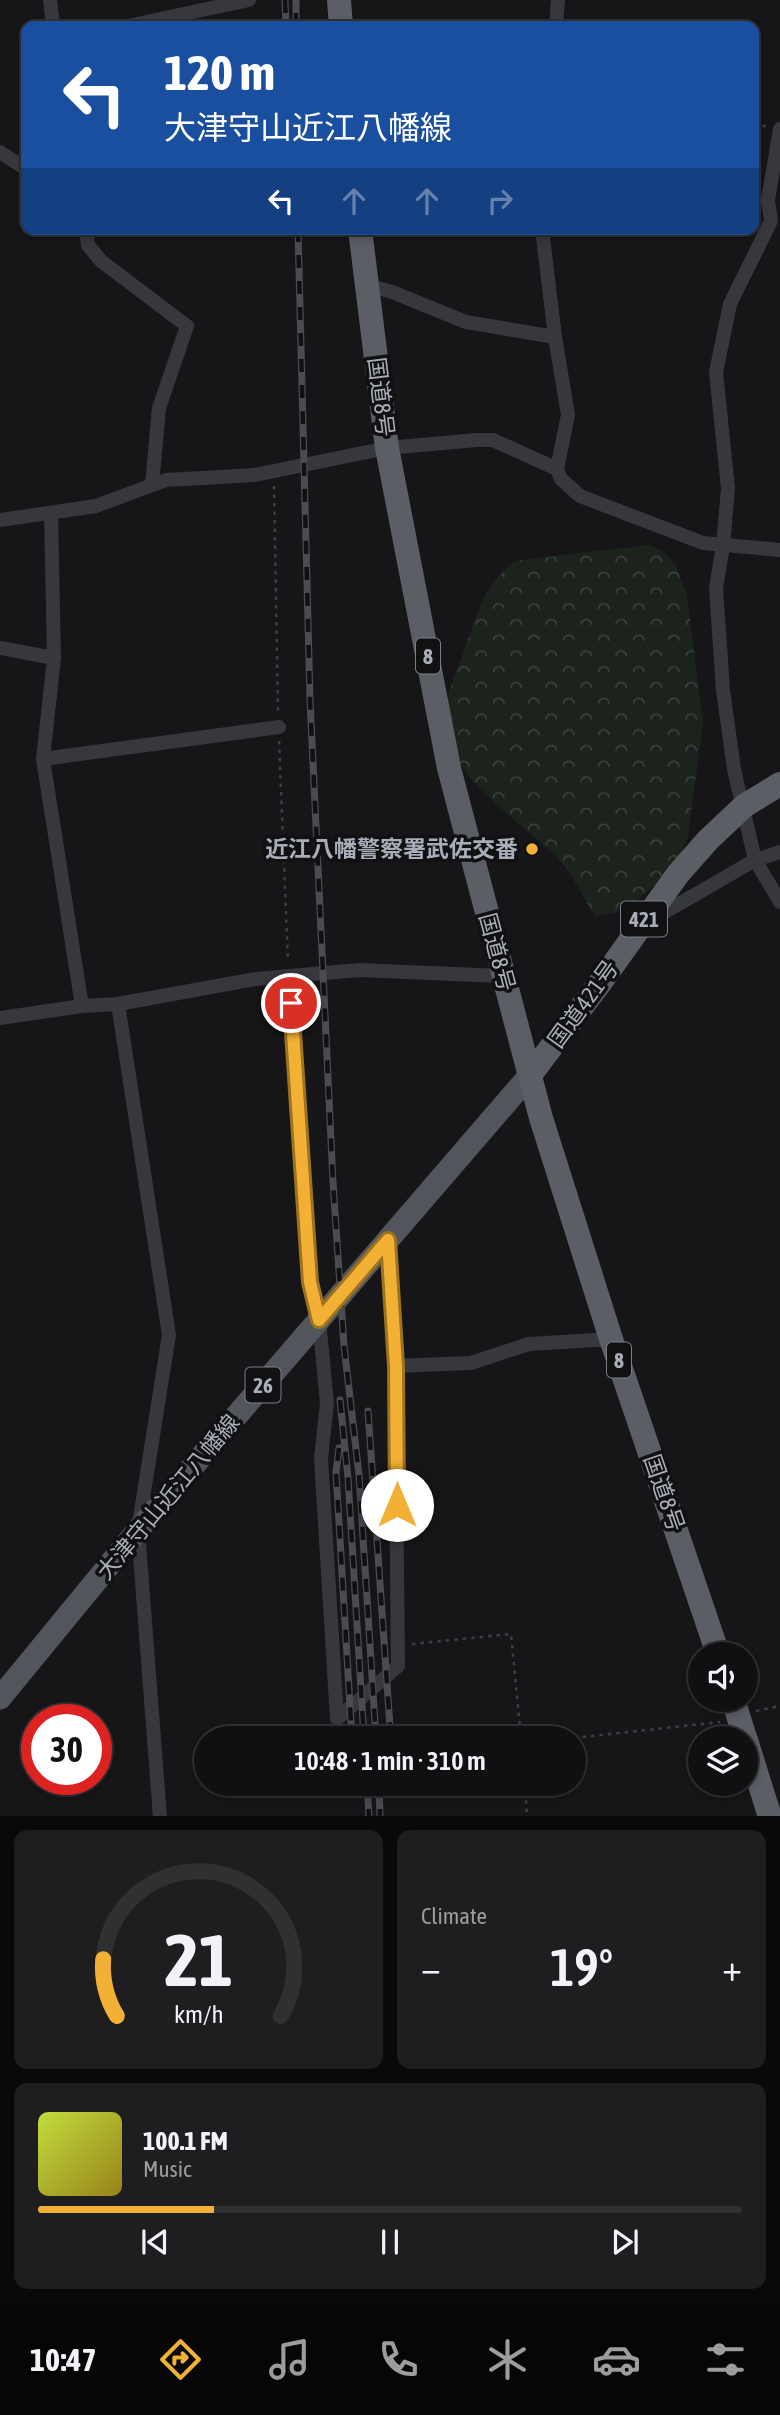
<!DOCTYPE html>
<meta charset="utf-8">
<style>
:root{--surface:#101012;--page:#1e1e20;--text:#f1f3f6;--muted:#9c9d9f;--line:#303032;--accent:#f2b134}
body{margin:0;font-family:"Asap Condensed","Noto Sans JP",sans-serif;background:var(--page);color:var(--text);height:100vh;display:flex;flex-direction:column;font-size:26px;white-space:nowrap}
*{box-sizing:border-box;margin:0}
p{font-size:23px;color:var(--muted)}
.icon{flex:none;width:38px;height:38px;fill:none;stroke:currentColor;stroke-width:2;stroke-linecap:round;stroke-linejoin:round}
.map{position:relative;height:1816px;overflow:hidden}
.side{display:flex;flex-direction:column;gap:14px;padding:14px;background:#09090a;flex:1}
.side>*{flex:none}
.hud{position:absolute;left:21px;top:21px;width:738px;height:214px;border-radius:14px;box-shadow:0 4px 10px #0003,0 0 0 2px var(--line);background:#1a4fa0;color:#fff;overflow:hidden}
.tools{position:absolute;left:688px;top:1642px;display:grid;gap:14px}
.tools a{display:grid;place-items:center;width:70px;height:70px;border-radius:50%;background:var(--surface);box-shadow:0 4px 10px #0003,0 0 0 2px var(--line);font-size:35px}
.speed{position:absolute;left:21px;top:1704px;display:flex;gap:14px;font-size:35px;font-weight:700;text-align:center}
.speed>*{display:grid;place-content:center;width:91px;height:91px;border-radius:50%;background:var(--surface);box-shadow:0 4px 10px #0003,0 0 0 2px var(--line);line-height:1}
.speed .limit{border:10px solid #d22;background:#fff;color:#111}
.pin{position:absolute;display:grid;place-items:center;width:60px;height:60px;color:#fff;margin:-30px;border:4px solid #fff;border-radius:50%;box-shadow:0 2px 7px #0007}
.me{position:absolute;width:77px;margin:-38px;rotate:0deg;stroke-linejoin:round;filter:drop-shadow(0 0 5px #0008)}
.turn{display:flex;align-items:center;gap:24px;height:147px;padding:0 28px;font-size:32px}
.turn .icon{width:91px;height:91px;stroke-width:2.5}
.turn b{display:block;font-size:49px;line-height:60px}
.lanes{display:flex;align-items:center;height:66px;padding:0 28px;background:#0003;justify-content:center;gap:35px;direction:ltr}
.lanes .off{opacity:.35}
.big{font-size:52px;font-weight:600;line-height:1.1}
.side .tile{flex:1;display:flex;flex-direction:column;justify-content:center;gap:10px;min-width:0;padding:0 24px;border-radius:14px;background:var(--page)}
.side .dial{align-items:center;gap:0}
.dial svg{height:182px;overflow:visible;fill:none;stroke:var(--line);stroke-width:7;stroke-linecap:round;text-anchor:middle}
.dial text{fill:var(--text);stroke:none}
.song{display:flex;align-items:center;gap:21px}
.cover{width:84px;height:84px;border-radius:10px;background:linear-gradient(135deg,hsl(70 70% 55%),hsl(50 70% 35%))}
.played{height:7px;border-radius:4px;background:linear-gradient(90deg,var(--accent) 25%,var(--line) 25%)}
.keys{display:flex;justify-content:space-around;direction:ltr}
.heat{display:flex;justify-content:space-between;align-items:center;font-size:38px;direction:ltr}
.side .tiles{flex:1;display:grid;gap:14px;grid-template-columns:1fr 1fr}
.tile:last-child{grid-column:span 2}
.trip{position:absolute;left:194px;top:1726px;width:392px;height:70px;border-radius:35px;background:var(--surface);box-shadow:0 4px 10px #0003,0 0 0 2px var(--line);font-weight:600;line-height:70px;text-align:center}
.dock{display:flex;height:112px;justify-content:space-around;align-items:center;background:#060607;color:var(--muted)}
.dock .icon{width:49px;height:49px}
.dock .on{color:var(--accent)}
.dock b{font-size:32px;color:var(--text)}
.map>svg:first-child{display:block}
.forest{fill:url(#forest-crowns)}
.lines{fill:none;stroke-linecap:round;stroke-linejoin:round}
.path{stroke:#3d3f44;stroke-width:2.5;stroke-dasharray:3.5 5;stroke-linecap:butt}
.minor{stroke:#37383d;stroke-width:14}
.primary{stroke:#53555c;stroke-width:23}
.trunk{stroke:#5b5e65;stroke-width:24}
.rail-casing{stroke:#4a4c52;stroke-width:7}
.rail{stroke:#111113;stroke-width:4.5;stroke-dasharray:13;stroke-linecap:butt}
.trunk-bridge{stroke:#5b5e65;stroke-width:24}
.route-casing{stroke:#9d7322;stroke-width:18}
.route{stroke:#f2b134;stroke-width:12}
.poi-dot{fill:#f2b134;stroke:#111113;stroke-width:2.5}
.labels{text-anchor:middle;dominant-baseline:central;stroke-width:7;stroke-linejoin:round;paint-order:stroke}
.shield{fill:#111113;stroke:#7b7e86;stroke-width:2}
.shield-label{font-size:21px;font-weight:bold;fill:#a8adb8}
.street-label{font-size:23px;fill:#a8adb8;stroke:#111113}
.poi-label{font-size:23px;font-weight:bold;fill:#a8adb8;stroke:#111113;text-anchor:end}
</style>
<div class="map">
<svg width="780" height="1817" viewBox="0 0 780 1817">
<defs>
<pattern id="forest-crowns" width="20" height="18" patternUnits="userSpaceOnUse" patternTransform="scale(1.75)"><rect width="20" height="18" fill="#1c231d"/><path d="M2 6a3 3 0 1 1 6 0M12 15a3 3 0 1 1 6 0" fill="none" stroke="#3a403c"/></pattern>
</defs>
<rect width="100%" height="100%" fill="#161618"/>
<path class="forest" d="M649,545L662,551L675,563L687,595L703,722L688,836L680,856L665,877L630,905L615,913L595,916C584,899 574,877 561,862C527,824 444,777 445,720C445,695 457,671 465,648C479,610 482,589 514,561Z"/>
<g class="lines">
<path class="path" d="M754,125L766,126
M512,229L528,231
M274,486L278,713
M279,741L288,962
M412,1644L511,1634L521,1738
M756,1711L780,1706
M574,1738L720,1722
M525,1783L527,1817"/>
<path class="minor" d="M50,0L53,26
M128,26L249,0
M556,26L558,0
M780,129L768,200L771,221L730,304L716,372L728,488L723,546L716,588L723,690L734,769L755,860L780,902
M0,152L26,169
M86,229L88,245L101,261L187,326L159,408L152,485
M542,229L555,337L568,415L557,469L561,479L580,496L703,543L780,550
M367,285L392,292L466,322L555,337
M51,513L54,658
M0,520L96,506L166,480L255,475L387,448L477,440H493L557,469
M0,648L54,658L43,759L279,727
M43,759L82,1006
M649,917L665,912L755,860L780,852
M289,976L310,1282L319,1320L327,1403L321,1458L337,1719L398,1666L395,1366
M118,1004L169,1335L138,1530L160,1817
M0,1018L82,1006L118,1004L256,979L289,976L360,970L502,976
M389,1240L395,1366L471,1363L529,1344L611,1339"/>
<path class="primary" d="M0,1698L138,1530L530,1075"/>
<path class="trunk" d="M339,0L341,26
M360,229L387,448L449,768L541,1118L611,1339L718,1654
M530,1075L600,983L678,874L708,840L744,806L780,784
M746,1740L770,1817"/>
<g class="rail-casing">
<path id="rail" d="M285,0L286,26
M296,26V0
M298,229L310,700L333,1182L344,1346L359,1475L376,1738
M340,1400L348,1478L364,1738
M368,1411L390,1727L389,1738
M339,1448L336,1472L351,1723L354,1738
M367,1783L369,1817
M379,1783L380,1817"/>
</g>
<use href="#rail" class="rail"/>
<path class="trunk-bridge" d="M733,1699L745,1738"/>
</g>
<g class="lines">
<g class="route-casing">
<path id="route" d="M291,1003L310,1282L319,1320L388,1240L396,1366L397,1505"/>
</g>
<use href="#route" class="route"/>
</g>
<circle class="poi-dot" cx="532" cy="849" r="7"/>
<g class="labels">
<g class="shield">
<rect x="416" y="638.5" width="24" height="35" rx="5"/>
<rect x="621" y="901.5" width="46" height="35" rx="5"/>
<rect x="607" y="1342.5" width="24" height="35" rx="5"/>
<rect x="245.5" y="1367.5" width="35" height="35" rx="5"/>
</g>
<g class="shield-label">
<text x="428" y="656">8</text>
<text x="644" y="919">421</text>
<text x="619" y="1360">8</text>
<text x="263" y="1385">26</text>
</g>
<g class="street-label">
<text transform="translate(381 397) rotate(83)">国道8号</text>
<text transform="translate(497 952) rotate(75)">国道8号</text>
<text transform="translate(583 1004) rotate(-54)">国道421号</text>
<text transform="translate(664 1493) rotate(71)">国道8号</text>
<text transform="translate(168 1497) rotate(-50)">大津守山近江八幡線</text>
</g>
<g class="poi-label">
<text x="518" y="849">近江八幡警察署武佐交番</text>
</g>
</g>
</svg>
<div class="tools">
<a><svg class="icon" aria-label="sound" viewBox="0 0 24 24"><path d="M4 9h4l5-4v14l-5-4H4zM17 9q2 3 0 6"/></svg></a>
<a><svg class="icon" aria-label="layers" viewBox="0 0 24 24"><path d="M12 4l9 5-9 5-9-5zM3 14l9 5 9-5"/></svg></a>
</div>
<div class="speed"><div class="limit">30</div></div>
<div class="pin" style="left:291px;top:1003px;background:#d93025"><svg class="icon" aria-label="arrive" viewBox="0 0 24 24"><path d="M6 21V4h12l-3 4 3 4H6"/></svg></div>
<svg class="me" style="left:397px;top:1505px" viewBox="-20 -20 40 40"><circle r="19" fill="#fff"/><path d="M0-13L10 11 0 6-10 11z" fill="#f2b134"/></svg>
<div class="trip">10:48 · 1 min · 310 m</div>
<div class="hud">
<div class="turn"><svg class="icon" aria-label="left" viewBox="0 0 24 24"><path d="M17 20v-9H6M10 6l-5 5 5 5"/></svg><div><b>120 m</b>大津守山近江八幡線</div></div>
<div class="lanes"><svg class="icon" aria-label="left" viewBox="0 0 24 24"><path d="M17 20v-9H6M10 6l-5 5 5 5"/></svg><svg class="icon off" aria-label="ahead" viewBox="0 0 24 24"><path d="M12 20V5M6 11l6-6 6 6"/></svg><svg class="icon off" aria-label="ahead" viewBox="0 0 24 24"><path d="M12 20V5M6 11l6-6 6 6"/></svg><svg class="icon off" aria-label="right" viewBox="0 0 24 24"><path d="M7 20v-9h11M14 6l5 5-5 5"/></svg></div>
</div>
</div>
<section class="side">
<div class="tiles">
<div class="tile dial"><svg viewBox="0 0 100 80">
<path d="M14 69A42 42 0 1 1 86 69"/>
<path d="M14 69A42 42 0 0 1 8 44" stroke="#f2b134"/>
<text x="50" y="56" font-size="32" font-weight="700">21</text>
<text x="50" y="72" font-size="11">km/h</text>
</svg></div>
<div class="tile"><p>Climate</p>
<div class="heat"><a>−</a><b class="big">19°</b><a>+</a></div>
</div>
<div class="tile">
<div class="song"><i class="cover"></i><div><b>100.1 FM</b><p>Music</p></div></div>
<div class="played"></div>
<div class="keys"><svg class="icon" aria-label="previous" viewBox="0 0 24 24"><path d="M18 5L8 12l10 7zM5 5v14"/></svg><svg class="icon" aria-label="pause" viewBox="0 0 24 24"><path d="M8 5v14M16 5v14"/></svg><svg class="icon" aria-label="next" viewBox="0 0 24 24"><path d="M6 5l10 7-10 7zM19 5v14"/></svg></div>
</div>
</div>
</section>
<nav class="dock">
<b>10:47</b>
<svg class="icon on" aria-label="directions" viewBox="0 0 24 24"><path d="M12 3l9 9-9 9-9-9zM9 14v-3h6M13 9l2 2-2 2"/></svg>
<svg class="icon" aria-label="music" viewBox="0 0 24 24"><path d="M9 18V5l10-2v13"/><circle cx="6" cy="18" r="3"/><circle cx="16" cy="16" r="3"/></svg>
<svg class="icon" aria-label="phone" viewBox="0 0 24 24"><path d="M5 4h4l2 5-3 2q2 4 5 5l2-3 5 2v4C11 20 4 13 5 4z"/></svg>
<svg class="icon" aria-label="climate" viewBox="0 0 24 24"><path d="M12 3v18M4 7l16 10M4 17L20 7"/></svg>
<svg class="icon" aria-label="car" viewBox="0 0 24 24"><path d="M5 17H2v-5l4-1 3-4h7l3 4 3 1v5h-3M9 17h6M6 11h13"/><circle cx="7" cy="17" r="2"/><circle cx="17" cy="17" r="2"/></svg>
<svg class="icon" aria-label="filters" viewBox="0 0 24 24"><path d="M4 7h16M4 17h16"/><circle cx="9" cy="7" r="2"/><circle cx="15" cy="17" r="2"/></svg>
</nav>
